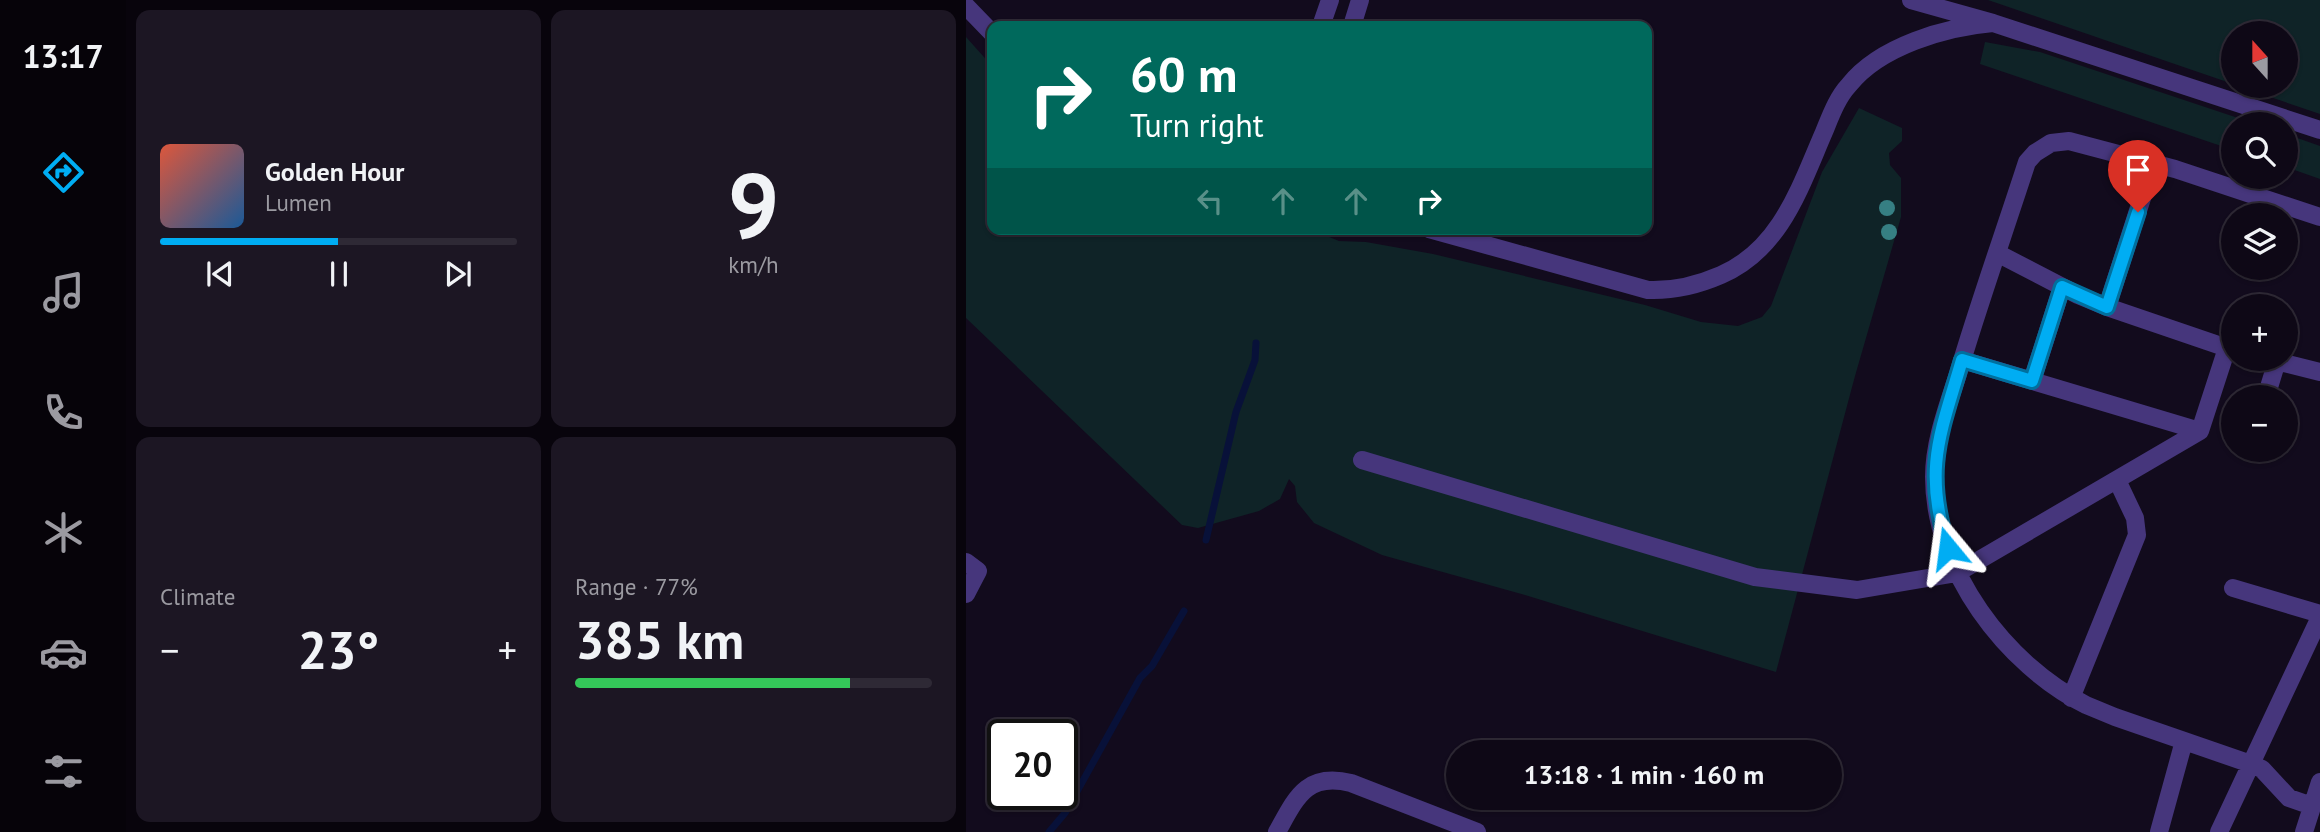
<!DOCTYPE html>
<meta charset="utf-8">
<style>
:root{--surface:#0e0816;--page:#1c1623;--text:#f1f3f6;--muted:#9b9aa1;--line:#2e2935;--accent:#00adf3}
body{margin:0;font-family:"PT Sans",sans-serif;background:var(--page);color:var(--text);height:100vh;display:flex;flex-direction:column;font-size:26px;white-space:nowrap}
*{box-sizing:border-box;margin:0}
p{font-size:23px;color:var(--muted)}
.icon{flex:none;width:38px;height:38px;fill:none;stroke:currentColor;stroke-width:2;stroke-linecap:round;stroke-linejoin:round}
.map{position:relative;flex:1;overflow:hidden}
.drawer{display:flex;flex-direction:column;gap:10px;padding:10px;background:#08040c;width:840px}
.drawer>*{flex:none}
.guide{position:absolute;left:21px;top:21px;width:665px;height:214px;border-radius:14px;box-shadow:0 2px 5px #0004,0 0 0 2px var(--line);background:#00695c;color:#fff;overflow:hidden}
.needle{width:46px;rotate:339deg}
.buttons{position:absolute;left:1255px;top:21px;display:grid;gap:14px}
.buttons a{display:grid;place-items:center;width:77px;height:77px;border-radius:50%;background:var(--surface);box-shadow:0 2px 5px #0004,0 0 0 2px var(--line);font-size:35px}
.speed{position:absolute;left:21px;top:719px;display:flex;gap:14px;font-size:35px;font-weight:700;text-align:center}
.speed>*{display:grid;place-content:center;width:91px;height:91px;border-radius:50%;background:var(--surface);box-shadow:0 2px 5px #0004,0 0 0 2px var(--line);line-height:1}
.speed .limit{border:4px solid #111;border-radius:10px;background:#fff;color:#111}
.pin{position:absolute;display:grid;place-items:center;width:60px;height:60px;color:#fff;margin:-72px -30px;border-radius:50% 50% 50% 0;rotate:-45deg;box-shadow:0 0 7px #0007}
.pin .icon{rotate:45deg}
.me{position:absolute;width:77px;margin:-38px;rotate:344deg;stroke-linejoin:round;filter:drop-shadow(0 0 5px #0008)}
.turn{display:flex;align-items:center;gap:24px;height:147px;padding:0 28px;font-size:32px}
.turn .icon{width:91px;height:91px;stroke-width:2.5}
.turn b{display:block;font-size:49px;line-height:60px}
.lanes{display:flex;align-items:center;height:66px;padding:0 28px;background:#0003;justify-content:center;gap:35px;direction:ltr}
.lanes .off{opacity:.35}
.big{font-size:52px;font-weight:700;line-height:1.1}
.drawer .widget{flex:1;display:flex;flex-direction:column;justify-content:center;gap:10px;min-width:0;padding:0 24px;border-radius:14px;background:var(--page)}
.drawer .dial{align-items:center;gap:0}
.dial b{font-size:91px;line-height:1}
.song{display:flex;align-items:center;gap:21px}
.cover{width:84px;height:84px;border-radius:10px;background:linear-gradient(135deg,hsl(10 70% 55%),hsl(210 70% 35%))}
.played{height:7px;border-radius:4px;background:linear-gradient(90deg,var(--accent) 50%,var(--line) 50%)}
.keys{display:flex;justify-content:space-around;direction:ltr}
.heat{display:flex;justify-content:space-between;align-items:center;font-size:38px;direction:ltr}
.charge{height:10px;border-radius:5px;background:linear-gradient(90deg,#34c759 77%,var(--line) 0)}
.drawer .tiles{flex:1;display:grid;gap:10px;grid-template-columns:repeat(2,1fr)}
.trip{position:absolute;left:480px;top:740px;width:396px;height:70px;border-radius:35px;background:var(--surface);box-shadow:0 2px 5px #0004,0 0 0 2px var(--line);font-weight:700;line-height:70px;text-align:center}
main{display:flex;flex:1;min-height:0}
.tab-bar{display:flex;flex-direction:column;width:126px;justify-content:space-around;align-items:center;background:#060309;color:var(--muted)}
.tab-bar .icon{width:49px;height:49px}
.tab-bar .on{color:var(--accent)}
.tab-bar b{font-size:32px;color:var(--text)}
.map>svg:first-child{display:block}
.green{fill:#0f2327}
.lines{fill:none;stroke-linecap:round;stroke-linejoin:round}
.stream{stroke:#081139;stroke-width:7}
.minor{stroke:#46367c;stroke-width:18}
.tree{fill:#367f83}
.route-casing{stroke:#00709e;stroke-width:18}
.route{stroke:#00adf3;stroke-width:12}
</style>
<main>
<nav class="tab-bar">
<b>13:17</b>
<svg class="icon on" aria-label="directions" viewBox="0 0 24 24"><path d="M12 3l9 9-9 9-9-9zM9 14v-3h6M13 9l2 2-2 2"/></svg>
<svg class="icon" aria-label="music" viewBox="0 0 24 24"><path d="M9 18V5l10-2v13"/><circle cx="6" cy="18" r="3"/><circle cx="16" cy="16" r="3"/></svg>
<svg class="icon" aria-label="phone" viewBox="0 0 24 24"><path d="M5 4h4l2 5-3 2q2 4 5 5l2-3 5 2v4C11 20 4 13 5 4z"/></svg>
<svg class="icon" aria-label="climate" viewBox="0 0 24 24"><path d="M12 3v18M4 7l16 10M4 17L20 7"/></svg>
<svg class="icon" aria-label="car" viewBox="0 0 24 24"><path d="M5 17H2v-5l4-1 3-4h7l3 4 3 1v5h-3M9 17h6M6 11h13"/><circle cx="7" cy="17" r="2"/><circle cx="17" cy="17" r="2"/></svg>
<svg class="icon" aria-label="filters" viewBox="0 0 24 24"><path d="M4 7h16M4 17h16"/><circle cx="9" cy="7" r="2"/><circle cx="15" cy="17" r="2"/></svg>
</nav>
<section class="drawer">
<div class="tiles">
<div class="widget">
<div class="song"><i class="cover"></i><div><b>Golden Hour</b><p>Lumen</p></div></div>
<div class="played"></div>
<div class="keys"><svg class="icon" aria-label="previous" viewBox="0 0 24 24"><path d="M18 5L8 12l10 7zM5 5v14"/></svg><svg class="icon" aria-label="pause" viewBox="0 0 24 24"><path d="M8 5v14M16 5v14"/></svg><svg class="icon" aria-label="next" viewBox="0 0 24 24"><path d="M6 5l10 7-10 7zM19 5v14"/></svg></div>
</div>
<div class="widget dial"><b>9</b><p>km/h</p></div>
<div class="widget"><p>Climate</p>
<div class="heat"><a>−</a><b class="big">23°</b><a>+</a></div>
</div>
<div class="widget"><p>Range · 77%</p><b class="big">385 km</b><div class="charge"></div></div>
</div>
</section>
<div class="map">
<svg width="1354" height="832" viewBox="0 0 1354 832">
<rect width="100%" height="100%" fill="#120b1d"/>
<path class="green" d="M1022,0H1354V114L1272,86H1320V33H1267V84Z
M0,37L26,66V229H344L373,241L400,242L467,254L679,305L735,322L772,326L796,317L805,306L856,172L893,108L936,128V141L923,153L924,165L935,178V217L889,376L810,672L559,595L416,555L348,523L331,502L329,486L323,479L314,499L293,511L232,528L216,525L0,318Z
M1019,42L1074,52L1290,124H1267V150L1014,64Z
M1320,134L1354,146V179L1320,167Z"/>
<g class="lines">
<path class="stream" d="M240,540L270,412L289,360L290,343
M83,832L99,813L174,678L186,666L218,611"/>
<path class="minor" d="M945,0L1027,23L1354,130
M0,6L26,33
M355,26L364,0
M386,26L394,0
M463,229L682,290C708,291 732,285 755,275C815,249 834,187 858,132C865,115 871,98 883,85C914,46 980,27 1027,23
M1031,253L1112,295L1141,307L1267,350
M1141,307L1187,164
M1302,359L1354,372
M996,360L1234,431L1261,348
M1066,381L1096,287
M1300,397L1311,361
M396,460L789,577L891,590L991,573L1234,431
M0,562L12,571L0,594
M1267,588L1354,614
M1105,698L1171,535L1169,518L1151,480
M1346,806L1323,798L1296,769L1285,764L1149,717L1120,705C1040,665 968,570 968,477C968,442 981,408 992,374C1013,303 1038,233 1061,162L1069,153L1085,143L1103,141L1209,169L1354,217
M311,832C330,798 340,772 385,783L511,832
M1193,832L1218,741
M1253,832L1354,617
M1338,832L1354,782"/>
</g>
<g class="tree">
<circle cx="921" cy="208" r="8"/>
<circle cx="923" cy="232" r="8"/>
</g>
<g class="lines">
<g class="route-casing">
<path id="route" d="M982,548C957,469 974,435 996,360L1066,381L1096,287L1141,307L1172,212"/>
</g>
<use href="#route" class="route"/>
</g>
</svg>
<div class="buttons">
<a><svg class="needle" viewBox="-14 -14 28 28"><path d="M0-13l5 13h-10z" fill="#e53935"/><path d="M0 13l5-13h-10z" fill="#9b9aa1"/></svg></a>
<a><svg class="icon" aria-label="search" viewBox="0 0 24 24"><circle cx="10" cy="10" r="6"/><path d="M15 15l6 6"/></svg></a>
<a><svg class="icon" aria-label="layers" viewBox="0 0 24 24"><path d="M12 4l9 5-9 5-9-5zM3 14l9 5 9-5"/></svg></a>
<a>+</a>
<a>−</a>
</div>
<div class="speed"><div class="limit">20</div></div>
<div class="pin" style="left:1172px;top:212px;background:#d93025"><svg class="icon" aria-label="arrive" viewBox="0 0 24 24"><path d="M6 21V4h12l-3 4 3 4H6"/></svg></div>
<svg class="me" style="left:982px;top:548px" viewBox="-20 -20 40 40"><path d="M0-17L14 15 0 8-14 15z" fill="#00adf3" stroke="#fff" stroke-width="4"/></svg>
<div class="trip">13:18 · 1 min · 160 m</div>
<div class="guide">
<div class="turn"><svg class="icon" aria-label="right" viewBox="0 0 24 24"><path d="M7 20v-9h11M14 6l5 5-5 5"/></svg><div><b>60 m</b>Turn right</div></div>
<div class="lanes"><svg class="icon off" aria-label="left" viewBox="0 0 24 24"><path d="M17 20v-9H6M10 6l-5 5 5 5"/></svg><svg class="icon off" aria-label="ahead" viewBox="0 0 24 24"><path d="M12 20V5M6 11l6-6 6 6"/></svg><svg class="icon off" aria-label="ahead" viewBox="0 0 24 24"><path d="M12 20V5M6 11l6-6 6 6"/></svg><svg class="icon" aria-label="right" viewBox="0 0 24 24"><path d="M7 20v-9h11M14 6l5 5-5 5"/></svg></div>
</div>
</div>
</main>
